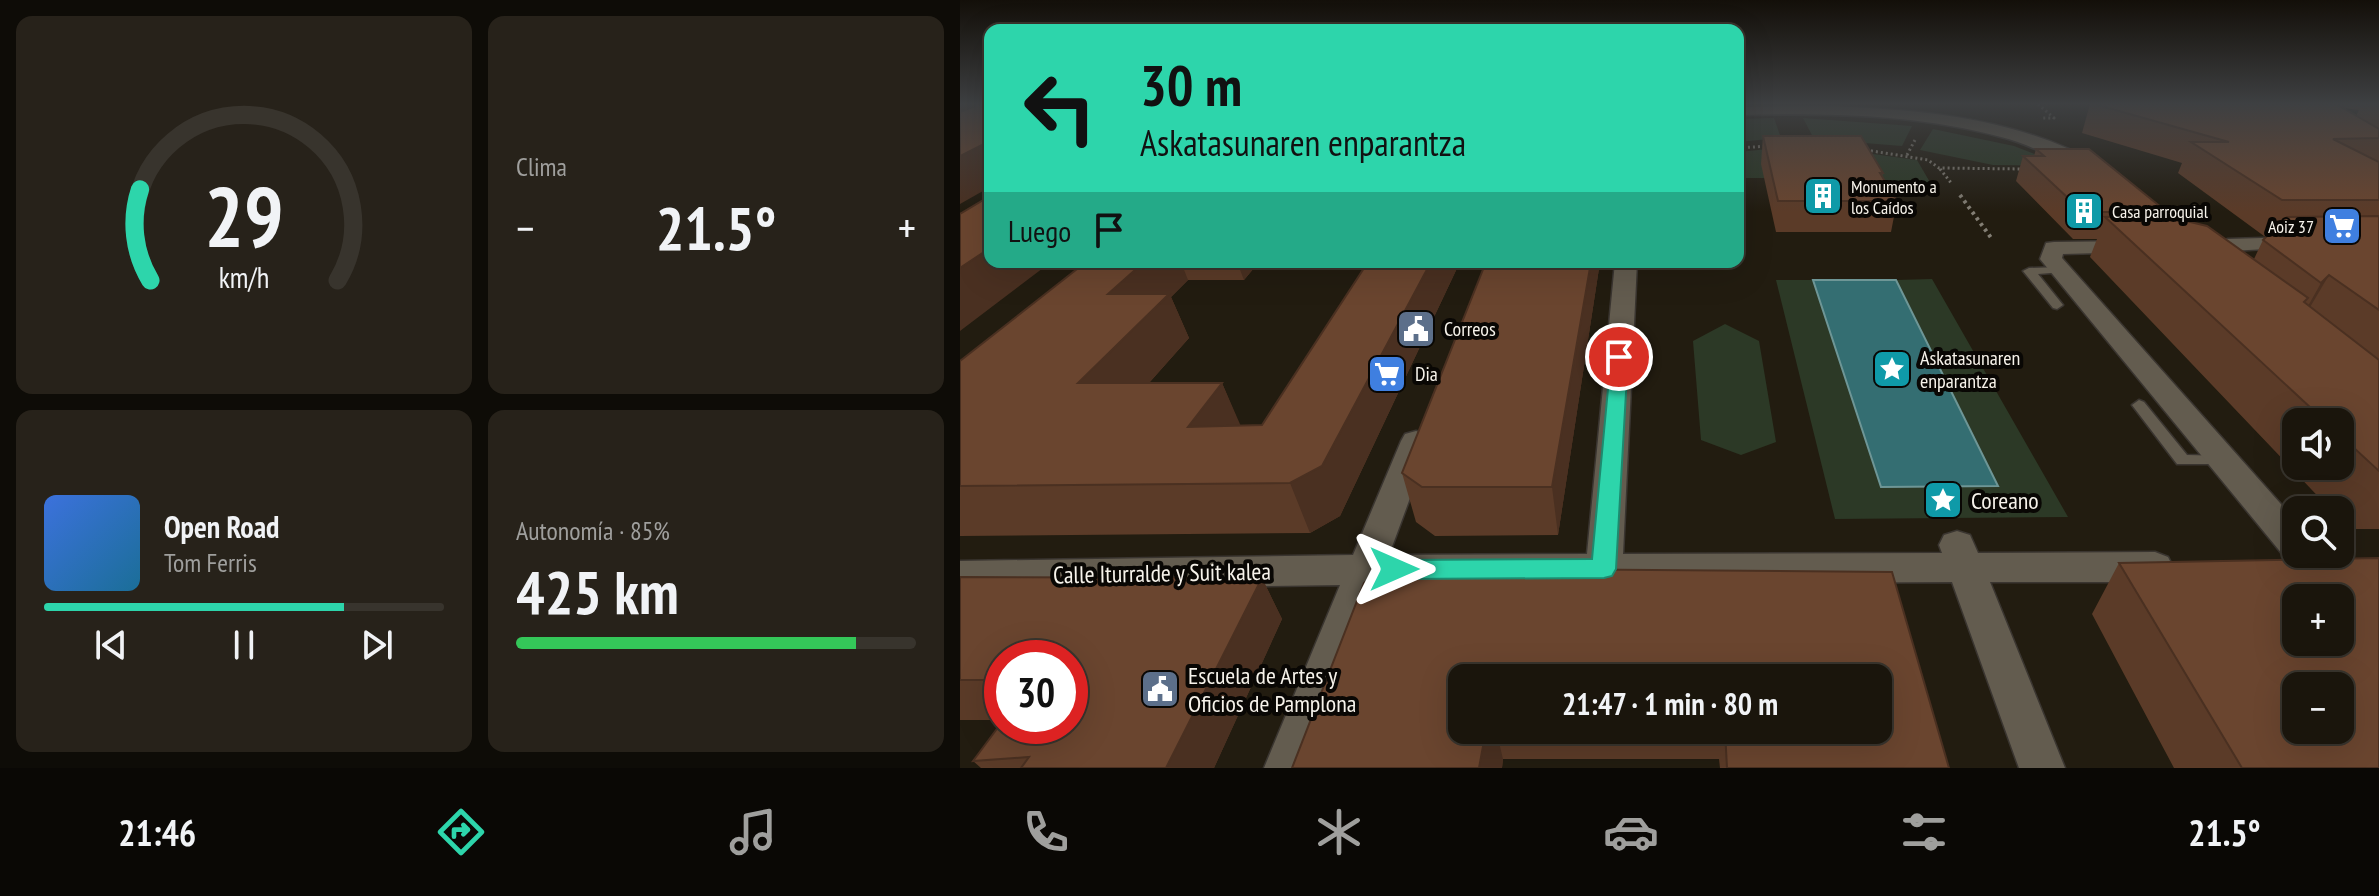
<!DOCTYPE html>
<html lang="es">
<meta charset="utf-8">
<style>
:root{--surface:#1a150c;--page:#27221a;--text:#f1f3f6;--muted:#9f9f9d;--line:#38342d;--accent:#2dd5ab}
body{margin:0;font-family:"PT Sans Narrow",sans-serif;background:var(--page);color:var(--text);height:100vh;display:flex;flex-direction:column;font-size:30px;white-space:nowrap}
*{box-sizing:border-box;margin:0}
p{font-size:26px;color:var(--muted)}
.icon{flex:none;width:44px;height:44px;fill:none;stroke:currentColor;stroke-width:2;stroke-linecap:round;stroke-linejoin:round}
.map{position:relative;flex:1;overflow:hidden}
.drawer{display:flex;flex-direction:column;gap:16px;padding:16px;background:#0e0c07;width:960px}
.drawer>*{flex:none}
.guide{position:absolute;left:24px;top:24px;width:760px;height:244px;border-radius:16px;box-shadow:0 8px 32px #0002,0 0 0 2px var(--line);background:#2dd5ab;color:#111;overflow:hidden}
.fabs{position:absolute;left:1322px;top:408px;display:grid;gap:16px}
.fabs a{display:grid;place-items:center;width:72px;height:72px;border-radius:16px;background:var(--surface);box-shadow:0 8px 32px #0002,0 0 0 2px var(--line);font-size:40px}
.speed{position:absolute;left:24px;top:640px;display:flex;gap:16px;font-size:40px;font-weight:700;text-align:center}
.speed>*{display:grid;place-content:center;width:104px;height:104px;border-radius:50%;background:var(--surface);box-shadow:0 8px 32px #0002,0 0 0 2px var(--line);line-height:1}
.speed .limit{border:12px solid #d22;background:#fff;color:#111}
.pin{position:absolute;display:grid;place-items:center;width:68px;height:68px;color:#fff;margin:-34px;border:4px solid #fff;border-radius:50%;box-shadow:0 2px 8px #0007}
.me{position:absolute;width:88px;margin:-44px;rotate:90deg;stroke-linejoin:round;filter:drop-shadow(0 0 6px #0008)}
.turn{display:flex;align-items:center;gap:28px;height:168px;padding:0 24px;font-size:36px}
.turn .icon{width:104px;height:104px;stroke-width:2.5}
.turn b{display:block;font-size:56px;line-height:68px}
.then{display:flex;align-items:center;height:76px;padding:0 24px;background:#0003;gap:16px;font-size:30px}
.big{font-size:60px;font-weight:800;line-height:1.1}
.drawer .widget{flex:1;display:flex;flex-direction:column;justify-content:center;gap:12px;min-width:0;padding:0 28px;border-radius:16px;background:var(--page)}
.drawer .dial{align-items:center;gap:0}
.dial svg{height:208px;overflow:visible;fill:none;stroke:var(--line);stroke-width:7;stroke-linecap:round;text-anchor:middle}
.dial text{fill:var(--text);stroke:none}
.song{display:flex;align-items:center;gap:24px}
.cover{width:96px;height:96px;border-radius:12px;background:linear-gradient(135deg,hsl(220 70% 55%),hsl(200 70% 35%))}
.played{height:8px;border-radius:4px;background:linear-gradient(90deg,var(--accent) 75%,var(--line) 75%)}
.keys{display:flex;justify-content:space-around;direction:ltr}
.heat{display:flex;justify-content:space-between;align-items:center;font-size:44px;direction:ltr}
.charge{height:12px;border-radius:6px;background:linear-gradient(90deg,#34c759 85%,var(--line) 0)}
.drawer .tiles{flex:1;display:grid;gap:16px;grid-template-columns:repeat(2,1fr)}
.trip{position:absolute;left:488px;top:664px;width:444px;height:80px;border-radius:16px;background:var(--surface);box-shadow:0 8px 32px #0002,0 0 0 2px var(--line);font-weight:800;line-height:80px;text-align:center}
.dock{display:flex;height:128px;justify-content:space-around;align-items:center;background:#0a0805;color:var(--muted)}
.dock .icon{width:56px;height:56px}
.dock .current{color:var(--accent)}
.dock b{font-size:36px;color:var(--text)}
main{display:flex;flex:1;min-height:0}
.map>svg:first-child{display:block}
.green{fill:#2c3926}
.water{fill:#346e72;stroke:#6e9696;stroke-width:2}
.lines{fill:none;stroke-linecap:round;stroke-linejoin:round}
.lane-casing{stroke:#3a3530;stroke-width:3}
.street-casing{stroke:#3a3530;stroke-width:3}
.path-far1{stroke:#837e74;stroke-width:3;stroke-dasharray:2 3;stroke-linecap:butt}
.path{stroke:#837e74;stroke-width:4;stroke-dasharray:3 4;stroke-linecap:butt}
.lane{fill:#635c4f;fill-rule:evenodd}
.street{fill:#635c4f;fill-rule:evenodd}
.wall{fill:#5b3b28;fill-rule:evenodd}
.shaded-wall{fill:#4a3021}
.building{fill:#6a452f;stroke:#4a3021;stroke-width:2;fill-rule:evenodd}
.route{fill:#2dd5ab;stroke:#1d8a6f;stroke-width:2}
.labels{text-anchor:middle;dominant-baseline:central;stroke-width:8;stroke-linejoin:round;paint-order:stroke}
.far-poi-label{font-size:18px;fill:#f7f3eb;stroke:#090704;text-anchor:start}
.poi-label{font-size:20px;fill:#f7f3eb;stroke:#090704;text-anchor:start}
.near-poi-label{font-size:24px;fill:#f7f3eb;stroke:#090704;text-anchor:start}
.near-street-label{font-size:24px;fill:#f7f3eb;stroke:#090704}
</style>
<main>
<section class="drawer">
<div class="tiles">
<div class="widget dial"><svg viewBox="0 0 100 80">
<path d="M14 69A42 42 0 1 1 86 69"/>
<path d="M14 69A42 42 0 0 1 10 34" stroke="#2dd5ab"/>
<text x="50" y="56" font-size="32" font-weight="700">29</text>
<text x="50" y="72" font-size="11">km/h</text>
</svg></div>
<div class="widget"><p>Clima</p>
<div class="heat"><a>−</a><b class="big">21.5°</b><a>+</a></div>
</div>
<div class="widget">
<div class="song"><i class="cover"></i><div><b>Open Road</b><p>Tom Ferris</p></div></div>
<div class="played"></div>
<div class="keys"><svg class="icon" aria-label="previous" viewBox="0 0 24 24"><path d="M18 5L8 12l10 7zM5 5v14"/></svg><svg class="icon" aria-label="pause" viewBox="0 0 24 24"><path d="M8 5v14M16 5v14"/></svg><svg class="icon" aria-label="next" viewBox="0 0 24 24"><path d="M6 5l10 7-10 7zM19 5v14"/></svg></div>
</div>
<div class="widget"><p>Autonomía · 85%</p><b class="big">425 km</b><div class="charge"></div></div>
</div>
</section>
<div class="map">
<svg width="1419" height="768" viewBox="0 0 1419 768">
<rect width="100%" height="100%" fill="#221c10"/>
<path class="green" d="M814,118L821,138L778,142V119Z
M843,118L952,126L942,146L854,139Z
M973,129L1054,146L1105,166L1033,165L960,150Z
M808,149L891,151L957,160L971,184L805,178H784V181H778V152Z
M972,279L1108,517L875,519L816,280H853L921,487L1038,486L936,280Z
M765,324L799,341L816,442L781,455L741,440L733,341Z"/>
<path class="water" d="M853,280H936L1038,486L921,487Z"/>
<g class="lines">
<g class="lane-casing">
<path id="lane" d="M1100,267L1106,270L1104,272L1078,274L1103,305L1097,309L1093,308L1063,271L1069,268Z
M1179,400L1184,402L1227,455L1268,456L1270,460L1268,464H1217L1172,405Z"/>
</g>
<g class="street-casing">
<path id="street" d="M864,106C946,109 1033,115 1109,149C1118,154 1129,157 1136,164L1127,169C1098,162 1071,144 1041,137C955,114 866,113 778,115V107Z
M1336,237L1347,243L1343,247L1271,251L1240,263L1229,256L1232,251L1268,239Z
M1172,241L1183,247L1180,252L1103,254L1102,258L1336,521V554L1349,555L1336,559L1323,555L1080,259L1086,243L1094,242Z
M655,262H677L663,554L982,553L979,545L984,535L997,531L1010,535L1018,553L1195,552L1208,557L1213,567L1208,577L1195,582H1030L1105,768H1059L992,582L418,585L350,768H304L380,585L0,591V561L393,555L441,441L445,434L456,431L467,434L471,441L429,555L627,554Z"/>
</g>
<path class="path-far1" d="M1078,104L1094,118H1081
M778,148L809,146
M906,150L968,160L979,168L1064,169
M947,155L956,138
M980,169L992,184"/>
<path class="path" d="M1000,195L1032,239"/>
<use href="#lane" class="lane"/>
<use href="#street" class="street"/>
</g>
<path class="wall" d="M1130,104H1419V529H1389L1380,520V510H1371L1130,257L1137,239H1113L1056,181L1063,156H1074L1076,149L1207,212L1205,216L1294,259L1303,240L1308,236H1304L1218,173L1222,163L1122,133ZM1383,108L1399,110L1396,116ZM1336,422H1380V466H1336Z
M803,136L923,173L922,176L937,201L931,232H816L801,164Z
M126,262H299L284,280H228L211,297L229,338L189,383H262L280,426L302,425L408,262H500L380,516L350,533L0,536V361Z
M640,262L598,535L475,536L456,522L442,473Z
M1159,563L1419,768H1214L1132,614Z
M428,568L932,572L989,768H760L759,759H543L542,768H332L404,583ZM502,678H918V730H502Z
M0,577L302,578L322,619L254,768H21L13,761L110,658H42V720H0Z"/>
<path class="shaded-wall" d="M0,104H22L0,135Z
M30,141V187L0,204V156Z
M30,248V262H91L0,331V268Z
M184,262H221L228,280L211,297L229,338L146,431L118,383L148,294Z
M277,262H299L284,280Z
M471,262H500L380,516L350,533L330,483Z
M631,262H640L598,535L592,487Z
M1369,275L1346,314L1339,322L1361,283Z
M262,383L283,431L228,427Z
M302,578L322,619L254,768H206Z
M526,730H536L543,759L542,768H519Z"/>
<path class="building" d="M15,104H30V141L0,156V112L15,106Z
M1134,104H1376L1419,129V138L1373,139L1419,162V200H1322L1231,142H1269Z
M803,136H901L923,173H920L937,201H818Z
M1076,149H1129L1207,212H1123L1063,156H1084Z
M30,196V248L0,268V214Z
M1205,216L1247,226L1348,298L1344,302L1419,360V471L1380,435V422H1366L1145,217Z
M1419,216V310L1369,275L1361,283L1303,240L1327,217Z
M126,262H184L148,294H209L118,383H262L228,427L302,425L408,262H471L362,466L330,483L0,486V361Z
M526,262H631L592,487H462L442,473Z
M1419,558V768H1282L1159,563ZM1336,598H1380V642H1336ZM1336,686H1380V730H1336Z
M428,568L932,572L989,768H767L765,730H918V678H502V730H526L519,768H332L404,583Z
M0,577L302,578L206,768H61L69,757L13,761L42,722V726H110V658H42V680H0Z"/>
<linearGradient id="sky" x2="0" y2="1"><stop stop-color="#130f09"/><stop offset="0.49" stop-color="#3e4042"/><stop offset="1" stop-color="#3e4042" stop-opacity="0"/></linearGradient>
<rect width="1419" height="212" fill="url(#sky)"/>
<path class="route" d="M659,352L668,357L656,569L652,576L644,578L434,579L426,576L422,569L426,563L434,560L632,559L651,357Z"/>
<defs>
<g id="building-square" transform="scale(2)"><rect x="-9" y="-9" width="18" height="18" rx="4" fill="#0f9aa8" stroke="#090704"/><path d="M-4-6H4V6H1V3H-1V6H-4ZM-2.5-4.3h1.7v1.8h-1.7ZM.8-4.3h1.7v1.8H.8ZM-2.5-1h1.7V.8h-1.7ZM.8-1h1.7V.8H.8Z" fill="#fff"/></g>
<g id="supermarket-square" transform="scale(2)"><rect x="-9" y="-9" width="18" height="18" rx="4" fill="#3f7fe0" stroke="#090704"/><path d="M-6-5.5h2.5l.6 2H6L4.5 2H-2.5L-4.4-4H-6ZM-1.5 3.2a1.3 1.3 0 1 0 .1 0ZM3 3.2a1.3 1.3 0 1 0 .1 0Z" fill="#fff"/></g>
<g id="civic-square" transform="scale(2)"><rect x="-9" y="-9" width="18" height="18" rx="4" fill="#5c6f8a" stroke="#090704"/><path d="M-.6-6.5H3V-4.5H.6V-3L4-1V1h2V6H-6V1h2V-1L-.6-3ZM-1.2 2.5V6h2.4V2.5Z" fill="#fff"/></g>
<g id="sight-square" transform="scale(2)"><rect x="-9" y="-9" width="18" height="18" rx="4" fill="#0f9aa8" stroke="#090704"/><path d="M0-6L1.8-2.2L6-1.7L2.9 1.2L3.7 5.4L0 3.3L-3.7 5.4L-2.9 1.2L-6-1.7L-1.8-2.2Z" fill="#fff"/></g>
</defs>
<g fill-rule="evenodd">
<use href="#building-square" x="863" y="196"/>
<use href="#building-square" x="1124" y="211"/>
<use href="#supermarket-square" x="1382" y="226"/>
<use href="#civic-square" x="456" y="329"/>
<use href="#sight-square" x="932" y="369"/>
<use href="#supermarket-square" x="427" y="374"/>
<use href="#sight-square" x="983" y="500"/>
<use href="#civic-square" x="200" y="689"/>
</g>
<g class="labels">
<g class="far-poi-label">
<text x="891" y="186">Monumento a<tspan x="891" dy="21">los Caídos</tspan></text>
<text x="1152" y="211">Casa parroquial</text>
<text x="1354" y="226" text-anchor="end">Aoiz 37</text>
</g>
<g class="poi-label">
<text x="484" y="329">Correos</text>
<text x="960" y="358">Askatasunaren<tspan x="960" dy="23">enparantza</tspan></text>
<text x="455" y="374">Dia</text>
</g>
<g class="near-poi-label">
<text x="1011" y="500">Coreano</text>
<text x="228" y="675">Escuela de Artes y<tspan x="228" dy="28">Oficios de Pamplona</tspan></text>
</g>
<g class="near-street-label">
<text transform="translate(202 573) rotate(-1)">Calle Iturralde y Suit kalea</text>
</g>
</g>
</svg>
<div class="fabs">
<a><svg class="icon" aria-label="sound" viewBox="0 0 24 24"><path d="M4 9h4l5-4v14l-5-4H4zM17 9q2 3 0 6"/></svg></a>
<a><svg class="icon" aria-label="search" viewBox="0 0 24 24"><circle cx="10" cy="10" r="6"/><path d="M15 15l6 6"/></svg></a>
<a>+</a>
<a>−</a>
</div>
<div class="speed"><div class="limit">30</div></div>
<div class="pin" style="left:659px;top:357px;background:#d93025"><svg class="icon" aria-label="arrive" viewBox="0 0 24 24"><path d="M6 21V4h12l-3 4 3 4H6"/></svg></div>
<svg class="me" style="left:434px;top:569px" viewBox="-20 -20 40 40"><path d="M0-17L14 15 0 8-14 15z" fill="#2dd5ab" stroke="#fff" stroke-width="4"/></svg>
<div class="trip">21:47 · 1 min · 80 m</div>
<div class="guide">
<div class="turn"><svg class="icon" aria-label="left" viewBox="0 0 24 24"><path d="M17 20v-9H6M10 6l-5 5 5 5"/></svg><div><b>30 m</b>Askatasunaren enparantza</div></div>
<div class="then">Luego<svg class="icon" aria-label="arrive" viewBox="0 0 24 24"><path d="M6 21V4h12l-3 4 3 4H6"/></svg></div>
</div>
</div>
</main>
<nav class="dock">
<b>21:46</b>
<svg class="icon current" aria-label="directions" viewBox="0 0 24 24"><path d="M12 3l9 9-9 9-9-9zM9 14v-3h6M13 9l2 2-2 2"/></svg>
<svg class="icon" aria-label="music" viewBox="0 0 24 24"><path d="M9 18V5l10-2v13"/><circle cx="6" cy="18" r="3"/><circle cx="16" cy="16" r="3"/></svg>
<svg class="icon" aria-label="phone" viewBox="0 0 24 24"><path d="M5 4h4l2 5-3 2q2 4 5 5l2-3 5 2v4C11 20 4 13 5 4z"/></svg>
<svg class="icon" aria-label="climate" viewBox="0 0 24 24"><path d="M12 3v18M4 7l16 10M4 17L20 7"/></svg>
<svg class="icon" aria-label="car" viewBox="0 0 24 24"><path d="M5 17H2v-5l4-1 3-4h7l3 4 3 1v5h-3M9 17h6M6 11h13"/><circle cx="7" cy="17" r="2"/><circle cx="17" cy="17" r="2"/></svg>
<svg class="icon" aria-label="filters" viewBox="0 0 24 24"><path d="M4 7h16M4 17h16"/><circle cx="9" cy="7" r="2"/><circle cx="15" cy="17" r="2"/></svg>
<b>21.5°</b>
</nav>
